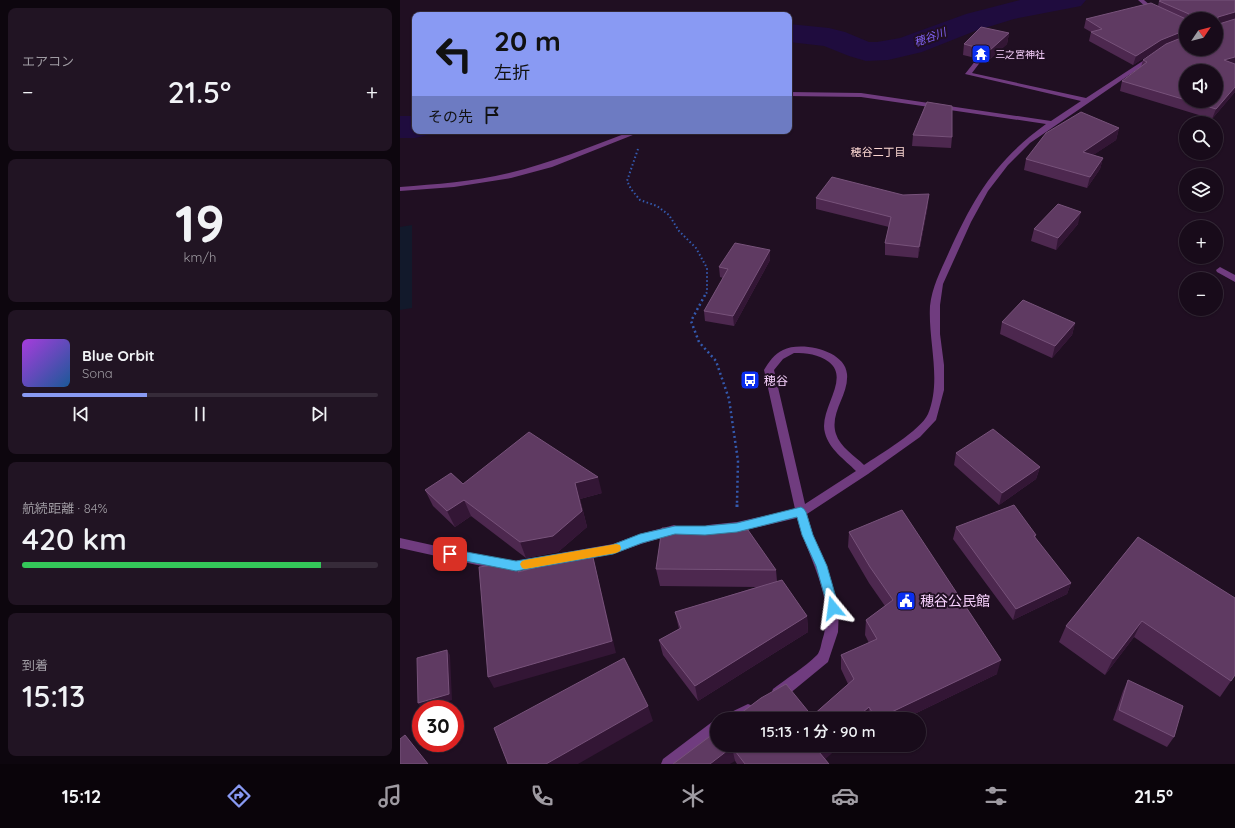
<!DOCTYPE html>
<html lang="ja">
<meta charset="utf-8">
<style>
:root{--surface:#180b1a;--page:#211423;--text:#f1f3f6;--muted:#9f9ba2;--line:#362b39;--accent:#899af3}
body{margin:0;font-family:Quicksand,"Noto Sans JP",sans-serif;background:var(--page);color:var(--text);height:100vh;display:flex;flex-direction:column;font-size:15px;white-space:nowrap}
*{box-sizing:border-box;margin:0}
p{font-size:13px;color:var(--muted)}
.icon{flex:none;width:22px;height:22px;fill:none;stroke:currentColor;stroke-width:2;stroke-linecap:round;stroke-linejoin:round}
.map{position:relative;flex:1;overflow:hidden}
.side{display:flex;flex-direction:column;gap:8px;padding:8px;background:#0d060e;width:400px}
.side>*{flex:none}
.guide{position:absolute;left:12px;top:12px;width:380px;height:122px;border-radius:8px;box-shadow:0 1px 3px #0004,0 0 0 1px var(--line);background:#899af3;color:#111;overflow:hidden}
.needle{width:26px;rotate:55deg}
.tools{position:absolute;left:779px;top:12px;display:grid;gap:8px}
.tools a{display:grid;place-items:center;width:44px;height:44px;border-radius:50%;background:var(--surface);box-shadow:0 1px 3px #0004,0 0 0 1px var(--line);font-size:20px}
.speed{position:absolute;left:12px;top:700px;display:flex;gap:8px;font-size:20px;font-weight:700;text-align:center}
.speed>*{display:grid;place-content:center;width:52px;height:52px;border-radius:50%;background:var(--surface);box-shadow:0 1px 3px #0004,0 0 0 1px var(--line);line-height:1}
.speed .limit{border:6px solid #d22;background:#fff;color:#111}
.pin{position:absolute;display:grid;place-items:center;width:34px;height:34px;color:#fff;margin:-17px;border-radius:8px;box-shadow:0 2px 6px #0006}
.me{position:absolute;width:44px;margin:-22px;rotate:344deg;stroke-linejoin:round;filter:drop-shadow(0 0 3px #0008)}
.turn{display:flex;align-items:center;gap:14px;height:84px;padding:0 16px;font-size:18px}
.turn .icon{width:52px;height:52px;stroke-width:2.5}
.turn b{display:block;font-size:28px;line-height:34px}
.then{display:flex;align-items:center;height:38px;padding:0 16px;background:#0003;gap:8px;font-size:15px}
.big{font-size:30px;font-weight:600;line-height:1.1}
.side .tile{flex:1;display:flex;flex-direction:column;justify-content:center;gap:6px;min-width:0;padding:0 14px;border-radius:8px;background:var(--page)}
.side .dial{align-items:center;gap:0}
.dial b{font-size:52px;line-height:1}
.song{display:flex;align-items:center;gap:12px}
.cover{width:48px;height:48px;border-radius:6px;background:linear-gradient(135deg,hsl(280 70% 55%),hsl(210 70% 35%))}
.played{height:4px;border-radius:2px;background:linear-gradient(90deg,var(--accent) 35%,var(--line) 35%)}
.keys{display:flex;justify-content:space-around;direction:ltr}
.heat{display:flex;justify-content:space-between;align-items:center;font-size:22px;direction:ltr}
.charge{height:6px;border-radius:3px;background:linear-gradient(90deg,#34c759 84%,var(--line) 0)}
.trip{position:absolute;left:310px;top:712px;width:216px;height:40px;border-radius:20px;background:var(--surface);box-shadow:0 1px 3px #0004,0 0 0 1px var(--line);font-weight:600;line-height:40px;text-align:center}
.tab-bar{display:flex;height:64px;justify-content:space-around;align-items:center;background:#0a040a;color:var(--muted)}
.tab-bar .icon{width:28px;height:28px}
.tab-bar .active{color:var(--accent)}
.tab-bar b{font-size:18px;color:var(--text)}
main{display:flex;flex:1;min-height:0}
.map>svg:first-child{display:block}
.green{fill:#12192b}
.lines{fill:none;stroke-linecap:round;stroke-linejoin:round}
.river{fill:#1f0c3e;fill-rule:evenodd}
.path-far2{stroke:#345aaf;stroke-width:2;stroke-dasharray:1.5 2.5;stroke-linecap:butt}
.path-far1{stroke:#345aaf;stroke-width:2.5;stroke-dasharray:2 3;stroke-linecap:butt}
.path{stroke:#345aaf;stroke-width:3;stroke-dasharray:2.5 4;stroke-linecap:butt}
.minor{fill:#703c7f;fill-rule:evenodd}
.wall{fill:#4d284f;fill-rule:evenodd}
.shaded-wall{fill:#331635}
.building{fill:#5f3a62;stroke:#77527a}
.route{fill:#4fc3f7;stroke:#337fa1}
.slow{fill:#f59e0b}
.labels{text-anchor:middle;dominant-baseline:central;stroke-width:4;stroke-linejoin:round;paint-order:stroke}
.far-poi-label{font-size:10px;fill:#f7d1fd;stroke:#200f22;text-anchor:start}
.far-water-label{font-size:11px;font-style:italic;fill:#8364f8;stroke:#200f22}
.far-neighbourhood-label{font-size:11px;fill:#fdd8d3;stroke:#200f22}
.poi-label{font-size:12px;fill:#f7d1fd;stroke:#200f22;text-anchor:start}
.near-poi-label{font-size:14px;fill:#f7d1fd;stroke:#200f22;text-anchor:start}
</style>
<main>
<section class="side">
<div class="tile"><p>エアコン</p>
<div class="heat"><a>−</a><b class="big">21.5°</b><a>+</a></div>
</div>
<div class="tile dial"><b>19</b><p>km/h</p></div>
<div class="tile">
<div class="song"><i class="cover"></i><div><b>Blue Orbit</b><p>Sona</p></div></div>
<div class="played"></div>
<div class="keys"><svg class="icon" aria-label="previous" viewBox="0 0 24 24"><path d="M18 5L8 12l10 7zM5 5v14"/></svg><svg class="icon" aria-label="pause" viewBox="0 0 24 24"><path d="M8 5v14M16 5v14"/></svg><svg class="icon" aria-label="next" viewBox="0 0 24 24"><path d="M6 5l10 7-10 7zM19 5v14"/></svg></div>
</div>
<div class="tile"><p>航続距離 · 84%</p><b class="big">420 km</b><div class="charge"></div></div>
<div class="tile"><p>到着</p><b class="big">15:13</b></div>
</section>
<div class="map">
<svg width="835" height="764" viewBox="0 0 835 764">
<rect width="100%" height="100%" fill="#200f22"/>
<path class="green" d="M12,225V308L0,310V227Z"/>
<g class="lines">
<path class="river" d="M620,0H686L681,6L614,19L575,31L522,52L488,60L466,61L449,56L424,46L389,42V24L429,28L445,32L469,42H477L500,38L566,14Z
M0,116H15V131H30L28,135L15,138H0Z"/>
<path class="path-far2" d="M238,149L227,181L231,189L240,200L257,206L269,215L279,231L296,248L307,268V292L305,296"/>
<path class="path-far1" d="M305,295L291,321L299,342L316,361L329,399L338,461L337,503"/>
<path class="path" d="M337,507V502"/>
<path class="minor" d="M738,0H744L758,12L753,13Z
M752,55L755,57L754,58L630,143L608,165L588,191L571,222L543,284L540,305V334L544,365V390L536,420L520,437L468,474L407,514L413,535L427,566L439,608L438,632L428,662L383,699L378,700L373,699L371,694L373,689C387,678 404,668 417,655C420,652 421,645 422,641C437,599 407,557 397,518L337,532L308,535L304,533L302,530L304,527L308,525L337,522L395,509L364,370C369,362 374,354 383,350C401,341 445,350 447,374C449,395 429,413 436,434C440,447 455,456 464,465C479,455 521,430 528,414C542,380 528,342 530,306C532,287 541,270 549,252C574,197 595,161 646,124L461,97L389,96V92L461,93L651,121L681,101L565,74L576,60L578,59L581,61L572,73L686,98ZM394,353C407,353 418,354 429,362C451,379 418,410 425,433C429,449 445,460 456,471L405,504L374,370L383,359Z
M232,131H243L152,167L111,178L54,187L0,191V187C36,184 73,182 109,173C151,163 192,146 232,131Z
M820,267L835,275V282L817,272L816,270Z
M274,525L278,527L280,530L278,533L241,544L213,554L116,571L77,565L0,548V538L77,555L116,561L213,544L240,534Z
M348,704L353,706L355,711L353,716L346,719H325L327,714Z
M317,720V736L280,764H261L263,759L312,722Z"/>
</g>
<path class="wall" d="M835,0V92L812,119L720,91L722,81L741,67L743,60L762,47L758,49L733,65L689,41L691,32L684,28L686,19L758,6L759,1ZM786,19H816L786,49ZM786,71L816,101H786Z
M609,33L607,44L588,61L563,55L564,44Z
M719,128L716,140L693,155L703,158L700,169L687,188L624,170L626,159Z
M513,135L552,137L551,148L512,146Z
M416,198L528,205L518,258L485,255V243L489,227L416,209Z
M678,224L656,250L631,241L634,229Z
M370,250V260L334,326L305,321L304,311L323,278L320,277L319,267Z
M602,322L675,323L672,335L652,358L600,334Z
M556,453L640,467L636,479L599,505L554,465Z
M63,484L202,493L180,499L187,527L158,552L126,558L71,516L55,527L33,506L25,490Z
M556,527L636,535L635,538L671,583L667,594L613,620L553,539Z
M449,532L597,674L504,719H333L412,716L448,684L441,669V655L469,643L465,635L466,620L485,606L469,583L448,547Z
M738,537L831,681L820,697L734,637L705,675L659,642L666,626Z
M256,569L376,570L377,581L407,616L408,632L298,701L263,655L259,640L279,629L275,612L357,587L260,586Z
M728,680L774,737L767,747L713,720L723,691Z
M317,731L425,759L429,764H337Z"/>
<path class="shaded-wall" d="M835,12V20L816,26L818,17Z
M786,30V38L758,49L733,65L736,56L761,40Z
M609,33L607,44L588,61L589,51Z
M835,57V65L824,60Z
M835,87V92L812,119L816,109Z
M719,128L716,140L680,164L683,152Z
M703,158L700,169L687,188L690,177Z
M529,194L528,205L518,258L519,247Z
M681,212L678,224L656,250L658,238Z
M370,250V260L334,326L333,316Z
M675,323L672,335L652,358L655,346Z
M640,467L636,479L599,505L602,493Z
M198,477L202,493L180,499L187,527L158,552L126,558L120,542L175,483Z
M64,500L71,516L55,527L47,511Z
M192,553L195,565L216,653L94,688L88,677Z
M131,560L135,572H118Z
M671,583L667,594L613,620L616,609Z
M407,616L408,632L298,701L295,686Z
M742,621L734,637L705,675L713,659Z
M47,650L50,655L52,700L22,709L18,703Z
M601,660L597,674L504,719H477Z
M248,706L253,721L178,764H146Z
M469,707L468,719H455Z
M427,745H441L420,764L419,752Z
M332,747L335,761L330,764H310Z"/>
<path class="building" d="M762,0H835V12L818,17L817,22L819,24L835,19V57L824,60L835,64V87L816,109L789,101H816V71H786V100L722,81L747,62L743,60L766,44L786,36V49H816V19H789V14L759,1Z
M751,3L786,19V30L761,40L736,56L691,32L702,29L686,19Z
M581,27L609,33L589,51L564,44Z
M527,102L552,106V137L513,135Z
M681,112L719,128L683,152L703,158L690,177L626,159L646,133Z
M432,177L503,195L529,194L519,247L485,243L491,217L416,198Z
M658,204L681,212L658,238L634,229Z
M335,243L370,250L333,316L304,311L328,269L319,267Z
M623,300L675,323L655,346L602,322Z
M593,429L640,467L602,493L556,453Z
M129,432L198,477L175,483L182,511L153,536L120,542L64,500L47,511L25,490L51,473L63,484Z
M614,505L636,535L634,536L671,583L616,609L556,527Z
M502,510L601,660L477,719H476L469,707L455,719H333L361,698L386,684L412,716L454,679L441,655L477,639L466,620L493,600L470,567L449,532Z
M262,528L348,530L376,570L256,569Z
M738,537L835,598V675L831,681L742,621L713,659L666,626Z
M192,553L212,641L88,677L79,567L131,560L118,572Z
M382,580L407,616L295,686L259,640L281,628L275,612Z
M47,650L49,694L18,703L17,658Z
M224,658L248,706L146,764H108L94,728Z
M728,680L783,706L774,737L719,710Z
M317,731V745H427L419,752L429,764H345L332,747L310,764H273Z
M5,735L28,764H0V739Z"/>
<path class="route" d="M401,507L404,509L406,512L413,535L427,566L439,608L437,611L433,613L429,611L428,608L416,566L402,535L397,517L337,532L305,535L275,534L242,543L213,554L116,571L50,558L46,557L44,554L46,551L50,549L116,561L212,545L240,534L275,526H305L337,523Z"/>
<path class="slow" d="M216,544L220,545L221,548L220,551L216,553L125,569L122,568L120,564L122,561L125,560Z"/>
<defs>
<g id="temple-square" transform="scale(1)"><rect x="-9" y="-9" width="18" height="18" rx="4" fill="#0a2ef0" stroke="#200f22"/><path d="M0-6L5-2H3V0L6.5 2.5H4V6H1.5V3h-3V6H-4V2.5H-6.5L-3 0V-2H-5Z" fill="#fff"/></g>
<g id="bus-square" transform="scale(1)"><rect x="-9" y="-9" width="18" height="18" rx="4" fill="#0a2ef0" stroke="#200f22"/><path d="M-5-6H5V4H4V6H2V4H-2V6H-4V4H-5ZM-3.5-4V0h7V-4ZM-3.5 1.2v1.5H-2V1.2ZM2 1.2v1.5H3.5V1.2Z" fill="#fff"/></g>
<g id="civic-square" transform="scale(1)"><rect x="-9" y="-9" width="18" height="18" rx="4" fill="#0a2ef0" stroke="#200f22"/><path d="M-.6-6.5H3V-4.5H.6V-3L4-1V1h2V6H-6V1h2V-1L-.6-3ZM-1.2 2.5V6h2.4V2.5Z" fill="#fff"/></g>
</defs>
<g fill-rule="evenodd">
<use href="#temple-square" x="581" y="54"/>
<use href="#bus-square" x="350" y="380"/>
<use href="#civic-square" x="506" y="601"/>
</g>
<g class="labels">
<g class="far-poi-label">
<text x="595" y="54">三之宮神社</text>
</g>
<g class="far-water-label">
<text transform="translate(530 37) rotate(-20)">穂谷川</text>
</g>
<g class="far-neighbourhood-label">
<text x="478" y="152">穂谷二丁目</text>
</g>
<g class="poi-label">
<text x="364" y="380">穂谷</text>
</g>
<g class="near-poi-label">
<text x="520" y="601">穂谷公民館</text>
</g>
</g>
</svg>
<div class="tools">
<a><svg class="needle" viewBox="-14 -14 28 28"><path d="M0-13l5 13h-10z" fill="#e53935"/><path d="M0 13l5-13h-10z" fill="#9f9ba2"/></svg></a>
<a><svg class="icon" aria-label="sound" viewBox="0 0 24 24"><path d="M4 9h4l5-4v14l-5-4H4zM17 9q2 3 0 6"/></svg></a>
<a><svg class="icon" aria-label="search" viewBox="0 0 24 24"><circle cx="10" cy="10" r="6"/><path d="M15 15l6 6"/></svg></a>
<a><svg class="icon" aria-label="layers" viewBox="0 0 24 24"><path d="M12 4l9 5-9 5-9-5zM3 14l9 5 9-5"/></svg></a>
<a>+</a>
<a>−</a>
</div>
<div class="speed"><div class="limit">30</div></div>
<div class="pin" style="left:50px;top:554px;background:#d93025"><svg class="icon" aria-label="arrive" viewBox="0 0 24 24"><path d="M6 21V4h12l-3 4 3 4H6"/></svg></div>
<svg class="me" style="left:433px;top:608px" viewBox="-20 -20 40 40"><path d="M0-17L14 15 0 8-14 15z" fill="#4fc3f7" stroke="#fff" stroke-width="4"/></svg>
<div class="trip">15:13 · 1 分 · 90 m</div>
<div class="guide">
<div class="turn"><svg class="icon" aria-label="left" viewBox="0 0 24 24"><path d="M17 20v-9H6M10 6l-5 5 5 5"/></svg><div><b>20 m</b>左折</div></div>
<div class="then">その先<svg class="icon" aria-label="arrive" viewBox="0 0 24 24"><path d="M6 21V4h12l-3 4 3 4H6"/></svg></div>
</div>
</div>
</main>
<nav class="tab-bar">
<b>15:12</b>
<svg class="icon active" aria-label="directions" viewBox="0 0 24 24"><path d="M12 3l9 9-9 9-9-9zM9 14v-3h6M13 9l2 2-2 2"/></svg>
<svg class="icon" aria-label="music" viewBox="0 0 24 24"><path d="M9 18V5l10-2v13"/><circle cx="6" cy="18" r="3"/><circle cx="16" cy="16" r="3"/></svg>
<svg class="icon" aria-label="phone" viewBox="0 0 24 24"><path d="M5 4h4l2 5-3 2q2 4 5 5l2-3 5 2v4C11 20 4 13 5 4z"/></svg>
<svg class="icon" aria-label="climate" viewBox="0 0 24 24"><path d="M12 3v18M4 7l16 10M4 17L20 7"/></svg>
<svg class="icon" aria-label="car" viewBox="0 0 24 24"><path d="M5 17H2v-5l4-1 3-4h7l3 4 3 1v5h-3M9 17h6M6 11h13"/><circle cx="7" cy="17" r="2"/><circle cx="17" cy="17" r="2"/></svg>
<svg class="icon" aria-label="filters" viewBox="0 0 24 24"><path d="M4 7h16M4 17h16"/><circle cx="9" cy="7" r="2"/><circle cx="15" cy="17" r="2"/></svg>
<b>21.5°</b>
</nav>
